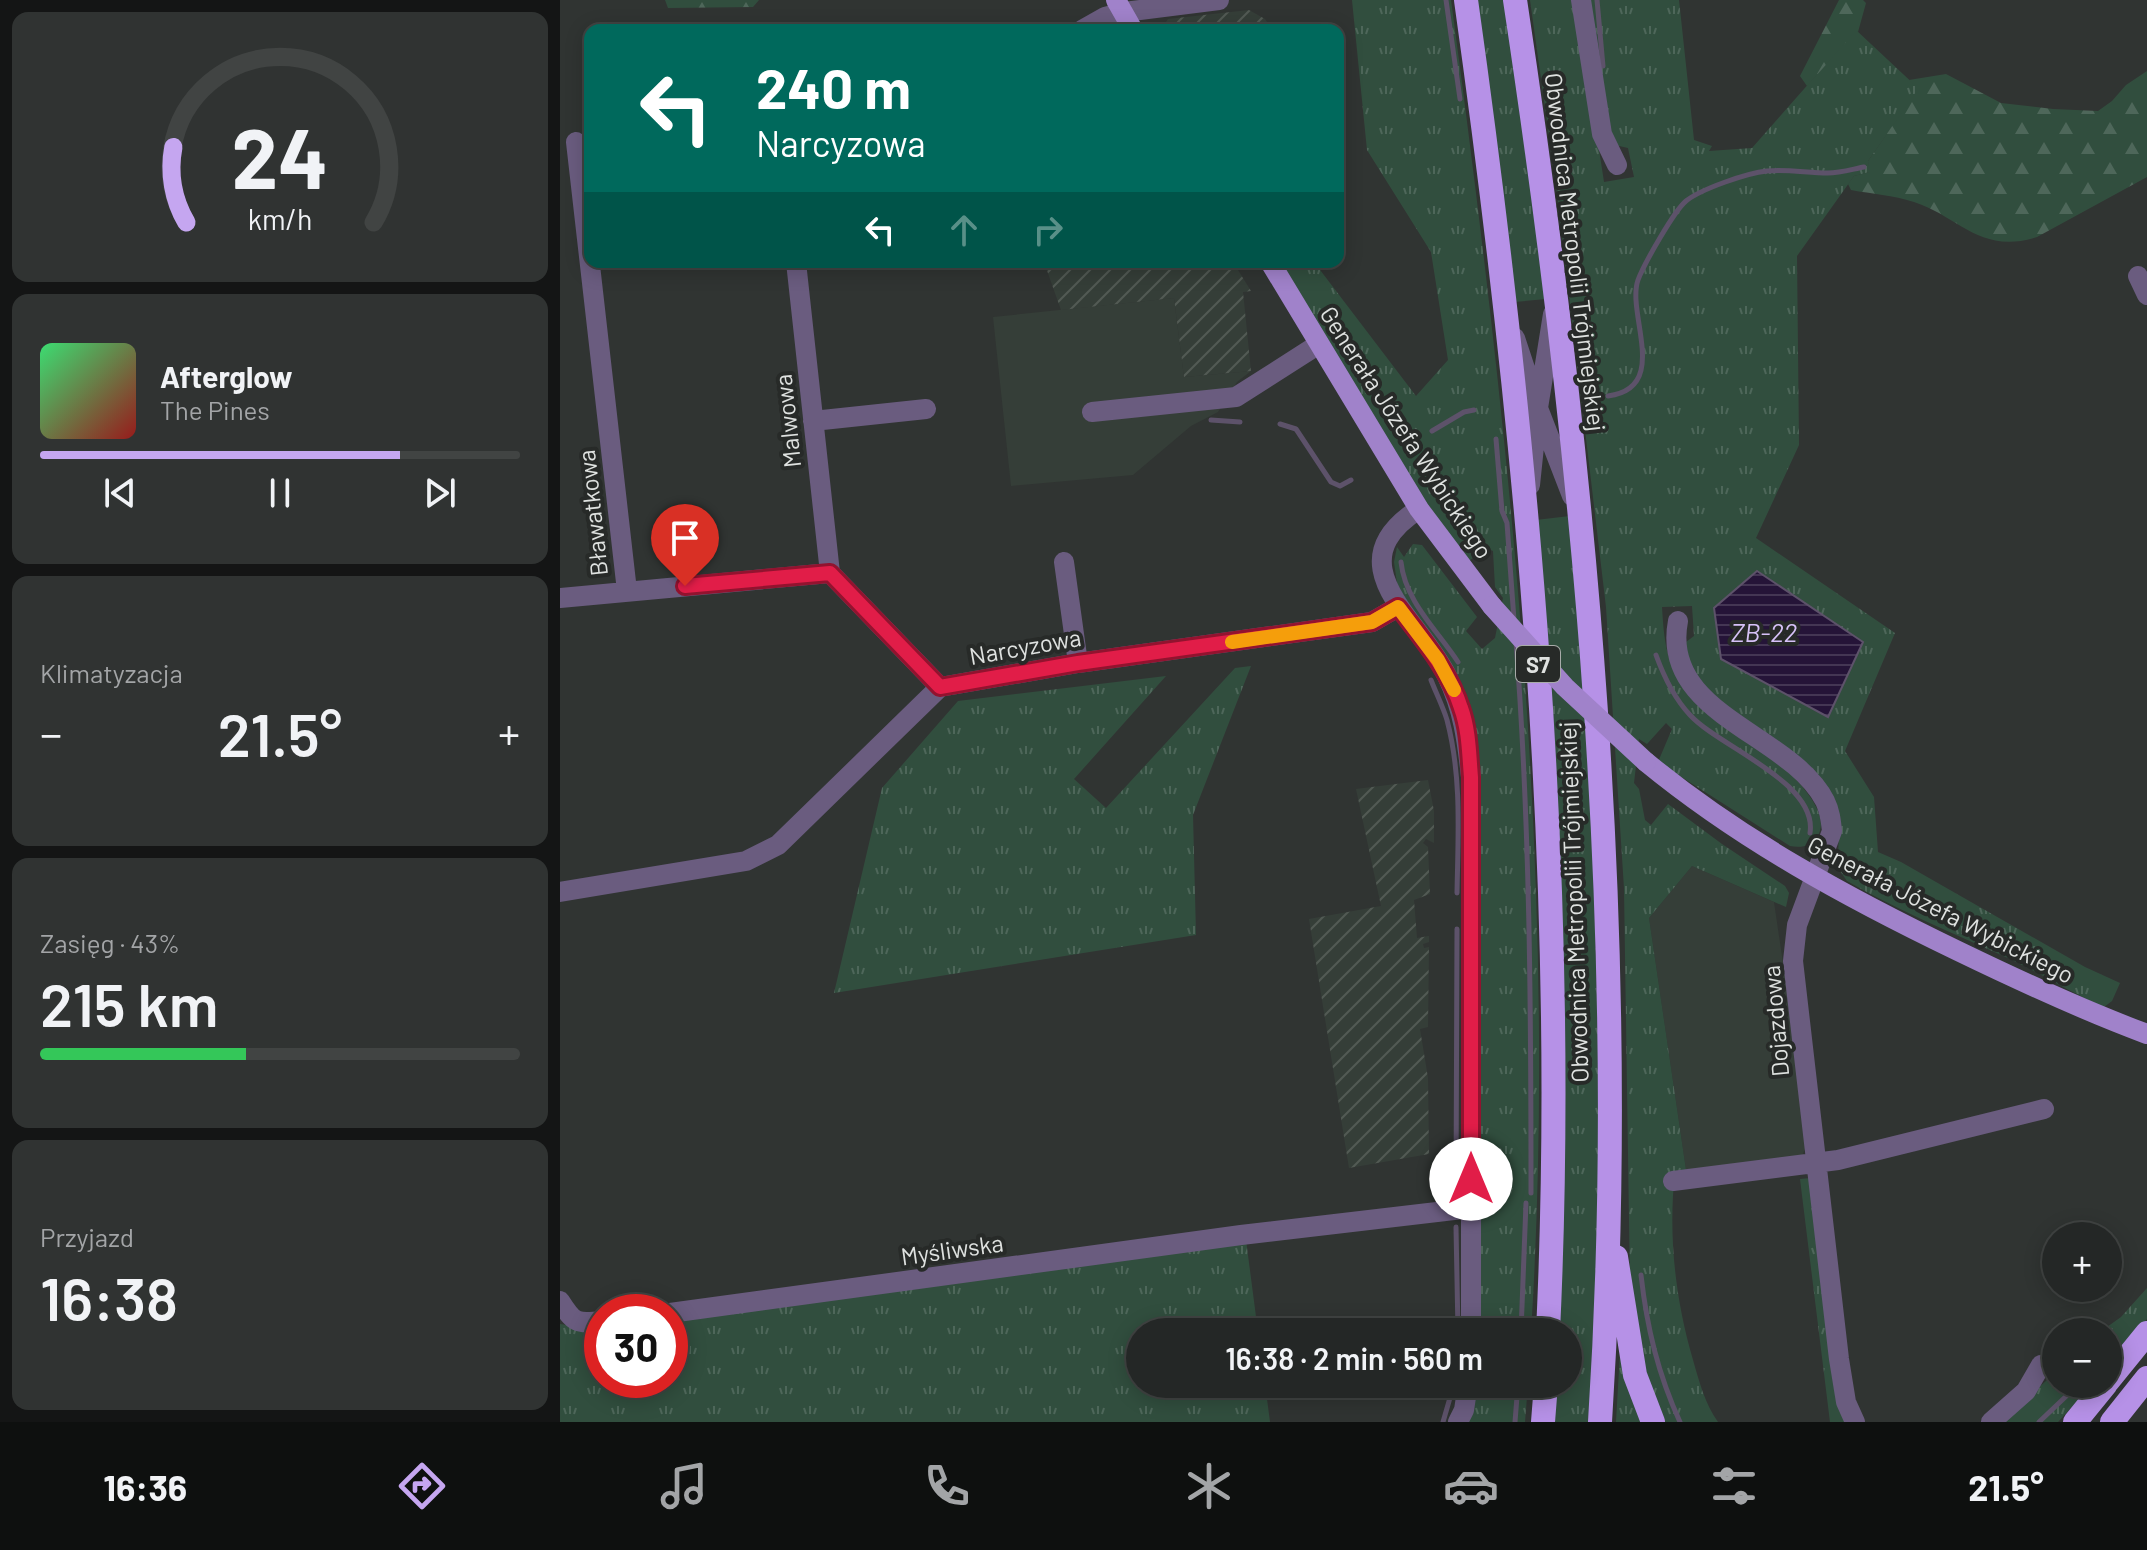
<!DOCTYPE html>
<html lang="pl">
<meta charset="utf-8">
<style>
:root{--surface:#242726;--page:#303332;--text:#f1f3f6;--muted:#a3a5a7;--line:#414443;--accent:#c5a6f0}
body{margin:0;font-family:Barlow,sans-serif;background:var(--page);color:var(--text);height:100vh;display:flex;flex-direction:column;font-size:30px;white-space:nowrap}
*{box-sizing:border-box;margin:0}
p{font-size:26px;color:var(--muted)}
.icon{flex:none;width:44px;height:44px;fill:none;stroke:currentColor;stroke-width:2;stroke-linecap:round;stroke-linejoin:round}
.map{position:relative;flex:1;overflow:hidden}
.details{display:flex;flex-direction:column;gap:12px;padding:12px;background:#141515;width:560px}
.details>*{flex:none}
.top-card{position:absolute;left:24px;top:24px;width:760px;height:244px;border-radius:16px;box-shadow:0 4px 20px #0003,0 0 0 2px var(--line);background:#00695c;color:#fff;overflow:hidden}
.controls{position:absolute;left:1482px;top:1222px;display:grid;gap:16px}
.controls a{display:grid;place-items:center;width:80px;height:80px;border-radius:50%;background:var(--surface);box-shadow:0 4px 20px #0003,0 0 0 2px var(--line);font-size:40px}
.speed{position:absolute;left:24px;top:1294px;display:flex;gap:16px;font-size:40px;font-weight:700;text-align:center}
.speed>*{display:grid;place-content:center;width:104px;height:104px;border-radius:50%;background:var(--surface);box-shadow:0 4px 20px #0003,0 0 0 2px var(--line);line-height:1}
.speed .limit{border:12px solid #d22;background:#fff;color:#111}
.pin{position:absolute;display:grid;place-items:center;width:68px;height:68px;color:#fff;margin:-82px -34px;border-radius:50% 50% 50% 0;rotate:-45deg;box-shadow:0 0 8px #0007}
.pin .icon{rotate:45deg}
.me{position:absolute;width:88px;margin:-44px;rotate:0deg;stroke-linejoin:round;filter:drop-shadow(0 0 6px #0008)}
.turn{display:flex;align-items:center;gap:28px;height:168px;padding:0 40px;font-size:36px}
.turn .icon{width:104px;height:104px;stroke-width:2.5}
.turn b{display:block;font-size:56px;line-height:68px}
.lanes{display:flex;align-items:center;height:76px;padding:0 40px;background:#0003;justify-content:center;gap:40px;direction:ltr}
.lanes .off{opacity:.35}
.big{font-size:60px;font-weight:600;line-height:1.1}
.details .card{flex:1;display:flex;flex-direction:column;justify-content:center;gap:12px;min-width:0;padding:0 28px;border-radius:16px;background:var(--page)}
.details .dial{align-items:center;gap:0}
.dial svg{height:208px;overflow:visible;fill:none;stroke:var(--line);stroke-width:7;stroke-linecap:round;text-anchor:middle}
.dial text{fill:var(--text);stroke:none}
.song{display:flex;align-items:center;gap:24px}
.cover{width:96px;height:96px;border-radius:12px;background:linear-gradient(135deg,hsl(140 70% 55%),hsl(0 70% 35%))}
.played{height:8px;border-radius:4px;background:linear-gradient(90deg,var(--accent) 75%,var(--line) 75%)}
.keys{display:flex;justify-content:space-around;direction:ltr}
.heat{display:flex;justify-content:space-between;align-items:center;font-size:44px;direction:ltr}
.charge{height:12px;border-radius:6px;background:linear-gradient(90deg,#34c759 43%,var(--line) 0)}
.trip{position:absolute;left:566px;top:1318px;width:456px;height:80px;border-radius:40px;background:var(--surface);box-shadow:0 4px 20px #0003,0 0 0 2px var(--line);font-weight:600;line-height:80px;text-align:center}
.tab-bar{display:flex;height:128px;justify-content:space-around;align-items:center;background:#0e100f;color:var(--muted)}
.tab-bar .icon{width:56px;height:56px}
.tab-bar .on{color:var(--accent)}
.tab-bar b{font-size:36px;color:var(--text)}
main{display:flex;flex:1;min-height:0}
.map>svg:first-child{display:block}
.built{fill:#353e38}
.industrial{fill:url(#industrial-furrows)}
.grass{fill:url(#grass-tufts)}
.forest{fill:url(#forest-firs)}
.water{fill:url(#water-rules);stroke:#5d526a;stroke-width:2}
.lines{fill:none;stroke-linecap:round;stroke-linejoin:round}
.stream{stroke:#5d526a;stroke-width:5}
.minor{stroke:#6a5c7f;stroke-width:20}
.major{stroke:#a082ca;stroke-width:20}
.highway{stroke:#b691e7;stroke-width:24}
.major-bridge{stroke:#a082ca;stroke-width:20}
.route-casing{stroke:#92132f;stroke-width:20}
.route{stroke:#e11d48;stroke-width:14}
.slow{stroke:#f59e0b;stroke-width:14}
.labels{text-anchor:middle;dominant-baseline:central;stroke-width:8;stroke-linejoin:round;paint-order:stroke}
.shield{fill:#272a28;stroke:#a8aba9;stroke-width:2}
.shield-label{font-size:22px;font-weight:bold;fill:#dfe2e0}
.street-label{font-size:24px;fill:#dfe2e0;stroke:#272a28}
.water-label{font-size:26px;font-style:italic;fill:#d6c1f7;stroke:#272a28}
</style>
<main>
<section class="details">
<div class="card dial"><svg viewBox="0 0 100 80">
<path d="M14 69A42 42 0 1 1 86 69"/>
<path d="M14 69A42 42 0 0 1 9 40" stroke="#c5a6f0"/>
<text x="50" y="56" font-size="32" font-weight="700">24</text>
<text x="50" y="72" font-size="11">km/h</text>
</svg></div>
<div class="card">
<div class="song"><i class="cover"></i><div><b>Afterglow</b><p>The Pines</p></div></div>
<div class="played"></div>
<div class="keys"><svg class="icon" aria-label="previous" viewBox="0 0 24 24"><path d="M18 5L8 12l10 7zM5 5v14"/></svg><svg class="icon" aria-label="pause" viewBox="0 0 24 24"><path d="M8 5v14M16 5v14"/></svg><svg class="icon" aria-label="next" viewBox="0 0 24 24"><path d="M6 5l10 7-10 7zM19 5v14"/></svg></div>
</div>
<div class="card"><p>Klimatyzacja</p>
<div class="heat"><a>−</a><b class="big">21.5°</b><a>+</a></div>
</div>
<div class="card"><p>Zasięg · 43%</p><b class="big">215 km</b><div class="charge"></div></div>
<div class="card"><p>Przyjazd</p><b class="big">16:38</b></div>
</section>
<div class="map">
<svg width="1587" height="1422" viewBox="0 0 1587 1422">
<defs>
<pattern id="industrial-furrows" width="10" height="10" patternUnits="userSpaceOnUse" patternTransform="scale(2)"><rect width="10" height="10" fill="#353e38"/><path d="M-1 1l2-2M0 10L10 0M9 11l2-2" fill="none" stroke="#525a54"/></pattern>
<pattern id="grass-tufts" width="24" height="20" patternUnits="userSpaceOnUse" patternTransform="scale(2)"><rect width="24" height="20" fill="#314e3e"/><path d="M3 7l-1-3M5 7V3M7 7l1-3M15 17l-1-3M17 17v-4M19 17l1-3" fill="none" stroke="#4e675a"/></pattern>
<pattern id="forest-firs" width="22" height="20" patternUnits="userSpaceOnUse" patternTransform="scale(2)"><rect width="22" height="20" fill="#314e3e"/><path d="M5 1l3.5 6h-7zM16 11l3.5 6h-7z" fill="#4e675a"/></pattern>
<pattern id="water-rules" width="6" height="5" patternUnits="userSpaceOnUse" patternTransform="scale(2)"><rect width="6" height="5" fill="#251438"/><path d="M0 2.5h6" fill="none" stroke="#443654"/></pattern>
</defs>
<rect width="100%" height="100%" fill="#303432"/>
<path class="built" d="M614,298L624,377L691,371L677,382L658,412L631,426L573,475L451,486L433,317Z
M1132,866L1214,902L1249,1139L1242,1156L1126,1170L1089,918Z"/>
<path class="industrial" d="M689,10L705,19L712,30H601L608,19Z
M484,262H673L691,291L683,292L691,371L624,377L614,298L501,310Z
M868,780L874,811V843L866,839L863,843L868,847L870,894L854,900L857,938L869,936V942L863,944L864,948L869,947L868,1027L860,1029L868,1078L869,1154L789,1168L749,919L821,906L796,789Z"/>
<path class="grass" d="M792,0H891C950,440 999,887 971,1332H919L916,749L837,583L834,562L837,547L844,557L853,544L862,545L917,617L906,631L922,649L935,638L943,598L935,587L933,551L926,548L909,561L855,487L720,262H754L856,396L888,360L871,252L807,150Z
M916,0H946L986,299L954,302Z
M970,0H1016L1044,182L1074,177L1068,148L1055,145L1051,141L1027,0H1119L1134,140L1152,146L1149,151L1192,148L1296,30L1359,89L1308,161L1310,172L1294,176L1237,256L1239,445L1196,538L1335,633L1285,751L1314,797L1318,852L1341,862L1525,967L1560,983L1552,1001L1544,1007C1511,993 1482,974 1450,959C1395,934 1339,911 1287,881L1278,868L1279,817L1147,690L1126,658V642L1134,636L1132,606L1102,607C1104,641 1106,665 1128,691C1155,713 1285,797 1257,837C1251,847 1240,848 1230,846L1098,762L1112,729L1106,723L1087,744L1079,739L1074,783L1079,789L1085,820L1091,825L1108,804L1162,844L1225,886L1229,893L1226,907L1132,866L1089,918L1126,1170L1115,1171C1108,1235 1115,1298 1133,1360C1139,1381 1145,1404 1158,1422H1101L1089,1388L1070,1285L1064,888L1046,607L997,193Z
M1010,516L1031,785L1041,1144L1032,1422H994L996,1384H1008V1332H998L976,520Z
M691,666L633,815L636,935L274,993L322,788L398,701L606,676L514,779L546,808L675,668Z
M1251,1178L1287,1422H1270L1240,1179Z
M686,1240L698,1332H580V1384H705L710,1422H0V1324L21,1327L42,1324V1380H110V1315Z
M1587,1288V1319L1548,1367V1332H1540L1561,1317Z
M1060,1353L1084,1422H1056Z
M1496,1372V1384H1533L1498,1422H1440Z
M916,1384H968L965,1422H906Z"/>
<path class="forest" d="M105,0H199L193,7L108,8Z
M1279,0H1303L1306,3L1298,32L1296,31L1247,86L1240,76Z
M1587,71V177L1477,237C1420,255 1400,217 1354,202C1333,195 1312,194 1291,190L1288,184L1294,176L1309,172L1308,161L1358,89L1349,80L1386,74L1441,103L1493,109L1538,111L1552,101L1566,85Z"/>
<path class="water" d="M1197,571L1303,642L1268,717L1161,659L1154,608Z"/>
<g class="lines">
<path class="stream" d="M886,0L900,99
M1037,0L1043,66
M1048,396C1111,388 1066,314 1078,280C1084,264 1114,211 1126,201C1141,189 1187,173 1207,171C1227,169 1248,173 1268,173C1280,173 1293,169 1304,167
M651,420L680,422
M720,424L736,429L771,482L780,486L791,480
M872,431L904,412L914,410
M936,439L942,511L947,523L954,620
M841,562C845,601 877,630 898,662
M956,642C970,826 971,1009 971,1193
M1096,655C1104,677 1114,698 1130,715C1159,747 1258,782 1250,833
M871,680C876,693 883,707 887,720C902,777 898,835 897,893
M896,1192L897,929
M896,1227L898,1332
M1081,1275C1087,1328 1098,1374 1120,1422
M961,1332L966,1203
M883,1422L894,1384
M955,1422L958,1384
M1479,1422L1519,1384"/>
<path class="minor" d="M1021,0L1042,134L1057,165
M522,30L545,17L564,12L659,0
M16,142L67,591
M236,262L270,573
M1578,276L1587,295
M955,338L978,408L1012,496
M532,412L676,397L759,344
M253,421L366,409
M970,485L978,408L993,314
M859,509C773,564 859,618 887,676C903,709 907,740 911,777V1332
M504,562L518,663
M0,598L270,573L380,687L518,663L812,622L838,607
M1118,621C1100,715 1230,733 1265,801C1270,811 1271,821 1272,831L1237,925L1233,961L1279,1359L1286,1402L1295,1422
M0,892L186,861L218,845L380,687
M1113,1181L1278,1160L1484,1109
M0,1301C14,1323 16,1324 42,1321
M110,1313L681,1235L911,1208
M898,1422L904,1410L908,1384
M1431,1422L1466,1391L1481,1365"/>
<path class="major" d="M556,0L573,30
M710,262L859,509L932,606
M1086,762C1181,840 1288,898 1398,951C1460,981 1522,1010 1587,1034"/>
<path class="highway" d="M906,0C968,441 1009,887 988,1332
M955,0C1026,469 1071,947 1040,1422
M1056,1257L1075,1375L1093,1422
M1548,1381L1587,1333
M983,1422L986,1384
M1515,1422L1546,1384
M1552,1422L1587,1378"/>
<path class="major-bridge" d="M932,606L1005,687L1086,762"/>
</g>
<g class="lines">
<g class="route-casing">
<path id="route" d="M125,586L270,573L380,687L518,663L812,622L838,607C862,639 889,670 901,708C909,730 909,754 911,777V1179"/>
</g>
<use href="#route" class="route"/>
<path class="slow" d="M672,642L812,622L838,607L878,660L894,690"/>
</g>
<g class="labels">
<rect class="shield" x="956" y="646" width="44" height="36" rx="6"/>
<g class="shield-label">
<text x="978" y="664">S7</text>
</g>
<g class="street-label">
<text transform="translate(1016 252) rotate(83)">Obwodnica Metropolii Trójmiejskiej</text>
<text transform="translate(227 421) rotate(-96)">Malwowa</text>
<text transform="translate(847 432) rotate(57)">Generała Józefa Wybickiego</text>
<text transform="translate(32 513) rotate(-96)">Bławatkowa</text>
<text transform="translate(465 646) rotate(-10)">Narcyzowa</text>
<text transform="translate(1013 902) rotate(-92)">Obwodnica Metropolii Trójmiejskiej</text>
<text transform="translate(1381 909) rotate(27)">Generała Józefa Wybickiego</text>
<text transform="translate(1215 1021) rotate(-95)">Dojazdowa</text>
<text transform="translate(392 1249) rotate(-8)">Myśliwska</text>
</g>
<g class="water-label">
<text x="1204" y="631">ZB-22</text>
</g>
</g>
</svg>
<div class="controls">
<a>+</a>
<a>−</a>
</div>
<div class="speed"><div class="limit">30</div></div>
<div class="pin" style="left:125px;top:586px;background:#d93025"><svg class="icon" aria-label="arrive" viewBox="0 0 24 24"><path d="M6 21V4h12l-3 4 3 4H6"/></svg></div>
<svg class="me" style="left:911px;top:1179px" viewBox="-20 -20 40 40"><circle r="19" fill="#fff"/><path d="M0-13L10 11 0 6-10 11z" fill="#e11d48"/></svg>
<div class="trip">16:38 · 2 min · 560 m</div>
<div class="top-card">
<div class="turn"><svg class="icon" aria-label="left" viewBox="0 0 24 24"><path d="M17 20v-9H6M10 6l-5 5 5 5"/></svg><div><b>240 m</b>Narcyzowa</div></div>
<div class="lanes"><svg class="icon" aria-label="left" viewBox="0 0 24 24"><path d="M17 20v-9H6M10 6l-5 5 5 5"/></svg><svg class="icon off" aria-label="ahead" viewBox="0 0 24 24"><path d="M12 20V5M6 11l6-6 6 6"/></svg><svg class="icon off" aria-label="right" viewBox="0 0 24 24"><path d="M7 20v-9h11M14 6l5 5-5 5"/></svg></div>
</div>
</div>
</main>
<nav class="tab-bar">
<b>16:36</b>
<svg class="icon on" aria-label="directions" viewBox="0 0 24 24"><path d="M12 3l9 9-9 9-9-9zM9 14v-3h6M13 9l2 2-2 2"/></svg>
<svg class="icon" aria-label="music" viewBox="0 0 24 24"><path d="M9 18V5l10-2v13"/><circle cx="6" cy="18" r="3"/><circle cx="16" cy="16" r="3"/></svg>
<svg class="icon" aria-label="phone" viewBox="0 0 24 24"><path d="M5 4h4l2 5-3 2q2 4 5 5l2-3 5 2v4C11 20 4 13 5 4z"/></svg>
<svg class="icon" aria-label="climate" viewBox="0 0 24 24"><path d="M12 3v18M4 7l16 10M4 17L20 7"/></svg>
<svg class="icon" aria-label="car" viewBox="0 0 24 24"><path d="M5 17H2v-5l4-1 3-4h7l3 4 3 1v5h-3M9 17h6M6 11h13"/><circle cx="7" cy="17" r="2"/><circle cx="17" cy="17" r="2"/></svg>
<svg class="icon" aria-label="filters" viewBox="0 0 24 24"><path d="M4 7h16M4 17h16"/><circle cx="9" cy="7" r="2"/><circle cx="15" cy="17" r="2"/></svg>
<b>21.5°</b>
</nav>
